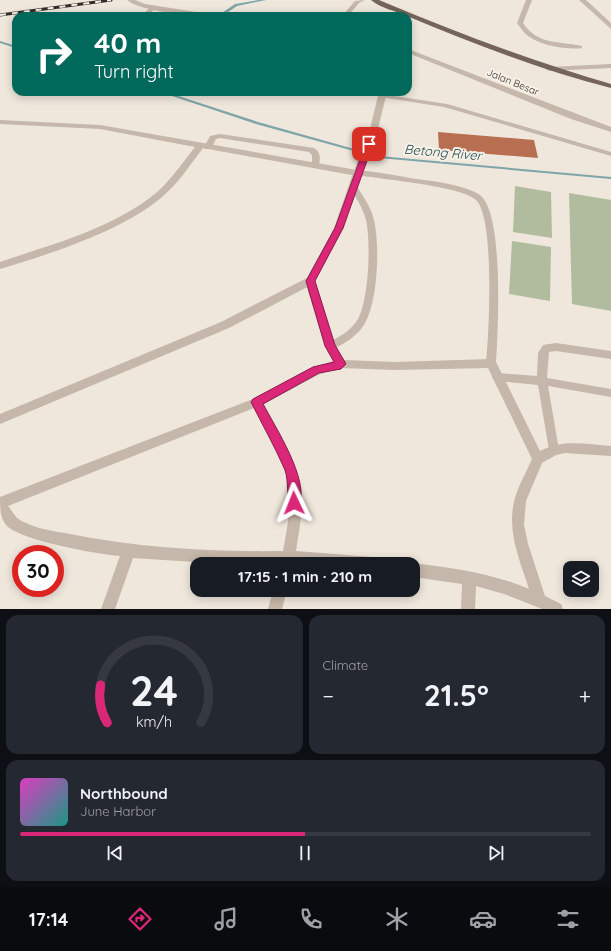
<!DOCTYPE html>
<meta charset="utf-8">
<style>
:root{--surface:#171b24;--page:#242831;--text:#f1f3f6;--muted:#9ea1a6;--line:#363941;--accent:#db2777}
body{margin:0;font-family:Quicksand,sans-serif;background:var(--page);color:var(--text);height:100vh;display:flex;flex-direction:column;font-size:15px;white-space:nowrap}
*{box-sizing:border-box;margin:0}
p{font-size:13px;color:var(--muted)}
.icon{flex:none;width:22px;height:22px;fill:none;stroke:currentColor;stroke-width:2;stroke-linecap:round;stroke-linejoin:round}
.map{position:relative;height:609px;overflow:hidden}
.panel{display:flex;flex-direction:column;gap:6px;padding:6px;background:#0d0f14;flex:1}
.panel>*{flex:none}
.hud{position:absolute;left:12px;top:12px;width:400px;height:84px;border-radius:12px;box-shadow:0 2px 10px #0003;background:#00695c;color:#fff;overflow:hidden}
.fabs{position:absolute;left:563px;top:561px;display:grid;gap:8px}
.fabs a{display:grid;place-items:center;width:36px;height:36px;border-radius:8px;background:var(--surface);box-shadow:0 2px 10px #0003;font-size:20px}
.speed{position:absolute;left:12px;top:545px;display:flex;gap:8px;font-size:20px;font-weight:700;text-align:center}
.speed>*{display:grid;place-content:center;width:52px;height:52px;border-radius:50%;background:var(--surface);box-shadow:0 2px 10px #0003;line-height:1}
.speed .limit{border:6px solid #d22;background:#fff;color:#111}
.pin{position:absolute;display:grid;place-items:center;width:34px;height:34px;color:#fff;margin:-17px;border-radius:8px;box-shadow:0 2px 6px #0006}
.me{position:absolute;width:44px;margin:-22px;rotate:358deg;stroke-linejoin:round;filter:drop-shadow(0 0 3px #0008)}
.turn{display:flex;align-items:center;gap:14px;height:84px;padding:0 16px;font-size:18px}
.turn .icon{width:52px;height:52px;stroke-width:2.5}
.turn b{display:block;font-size:28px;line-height:34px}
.big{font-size:30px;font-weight:700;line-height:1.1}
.panel .tile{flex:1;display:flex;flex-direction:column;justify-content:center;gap:6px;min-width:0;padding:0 14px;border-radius:12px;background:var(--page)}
.panel .dial{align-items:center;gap:0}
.dial svg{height:104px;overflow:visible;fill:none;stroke:var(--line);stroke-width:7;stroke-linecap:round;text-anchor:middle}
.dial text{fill:var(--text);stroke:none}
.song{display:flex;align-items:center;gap:12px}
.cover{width:48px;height:48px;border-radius:6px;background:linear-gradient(135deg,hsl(310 70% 55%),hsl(170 70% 35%))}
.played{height:4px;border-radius:2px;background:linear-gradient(90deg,var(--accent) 50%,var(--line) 50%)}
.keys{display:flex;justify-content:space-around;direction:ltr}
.heat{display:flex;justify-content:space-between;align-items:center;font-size:22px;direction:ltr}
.panel .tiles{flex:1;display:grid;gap:6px;grid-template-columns:1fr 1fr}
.tile:last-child{grid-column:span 2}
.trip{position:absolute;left:190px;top:557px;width:230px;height:40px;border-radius:12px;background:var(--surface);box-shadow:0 2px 10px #0003;font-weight:700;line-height:40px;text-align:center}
.tab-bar{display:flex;height:64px;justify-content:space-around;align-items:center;background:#090b0e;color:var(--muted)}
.tab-bar .icon{width:28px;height:28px}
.tab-bar .on{color:var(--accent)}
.tab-bar b{font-size:18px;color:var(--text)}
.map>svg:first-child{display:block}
.green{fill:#b0bc9d}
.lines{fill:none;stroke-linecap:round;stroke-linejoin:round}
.stream{fill:#7ea5a8;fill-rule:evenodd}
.building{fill:#b86f51}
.service{fill:#c5b7a9;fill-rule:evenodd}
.minor{fill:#c5b7a9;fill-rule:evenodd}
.tertiary{fill:#c5b7a9;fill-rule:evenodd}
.primary{fill:#74645b;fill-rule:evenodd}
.rail-casing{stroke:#332c28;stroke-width:3}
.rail{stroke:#f7f1e7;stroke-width:2;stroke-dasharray:6;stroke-linecap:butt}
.route{fill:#db2777;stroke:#8e194d}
.labels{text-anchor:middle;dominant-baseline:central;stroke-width:4;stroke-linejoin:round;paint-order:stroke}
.far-street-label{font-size:10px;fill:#332c28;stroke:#f7f1e7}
.water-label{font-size:13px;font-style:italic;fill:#224b50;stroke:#f7f1e7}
</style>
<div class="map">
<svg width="611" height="609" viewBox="0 0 611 609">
<rect width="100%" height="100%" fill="#efe7dc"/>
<path class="green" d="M515,186L551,192L552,238L513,232Z
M569,193L611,200V311L572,304Z
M512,241L551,247L550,301L509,294Z"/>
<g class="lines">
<path class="stream" d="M259,0H266L237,6L225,14L222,13L235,4Z
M0,41L16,46V48L0,43Z
M160,92H166L258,122L379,156L611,177V179L379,158L256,124Z"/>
</g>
<path class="building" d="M438,132L534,140L538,158L439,150Z"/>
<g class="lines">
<path class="service" d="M526,0H532L523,23C537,45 560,41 582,46V48C568,50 542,46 530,37C524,34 521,28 517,23Z
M152,6L157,7L147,16H143V14Z
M382,94L447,104L611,152V156L444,107L380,97V95Z
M220,134L314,148C321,152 321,160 318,167H312V155L309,152L220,138L216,139L211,149H205L204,147L210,136Z
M354,171C365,169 404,177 417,179C433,181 470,186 481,196C504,216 498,332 496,363L494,366L491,367L488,366L486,363C489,335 495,218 476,200C462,186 379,179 357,175H354Z
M353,184L356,185C363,196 371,207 374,220C380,245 378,303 364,325C356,337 343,345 330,350L327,349L325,346L327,343C338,338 351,331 358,319C369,299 371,242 366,220C363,208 356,197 349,187Z
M556,343L611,351V359L556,351L549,352L547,378L611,389V397L548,386L559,450L558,453L554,455L550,453L549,450L538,385L497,381L494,380L492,377L494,374L497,373L537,376L538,353L543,345Z"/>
<path class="minor" d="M579,0H586L611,23V29Z
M611,64V68L549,71L545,69L549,67Z
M0,120L100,125L357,170L361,173L357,176L203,148C190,165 178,184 162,197C122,231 50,254 0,269V262C53,244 112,229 156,193C171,180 183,162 195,147L100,129L0,124Z
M310,277L315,281L335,345L344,360L395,362L491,359L495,360L540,451C563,439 586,444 611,446V456L565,453L556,455L542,463L526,501L524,525L528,544L545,596L561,604L563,609H542L504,594L476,586L475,609H461L462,584L413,577V564H411L413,563C452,568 492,573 529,589C520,561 507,532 514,502C517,488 526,473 532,459L488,368L395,370L341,368L320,374L264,404C277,429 294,455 300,483C305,504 299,530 296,551L372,557L377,559L379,564H225L133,558L115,609H101L120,556C97,554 23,541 7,526C0,518 0,508 0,497L253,399L313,367L334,361L325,346L305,281ZM254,408C267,432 283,457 288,483C292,505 287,529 283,551C211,552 140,548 70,534C53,531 31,528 17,518C14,515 11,509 8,506Z
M273,590H287L282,609H268Z"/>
<path class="tertiary" d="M127,0H135L145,4L209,14L212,16C193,16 141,12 127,0Z
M365,0L359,3L348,16H342L355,1Z
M408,49L611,127V132L571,119L408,53Z
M379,92H387L377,133L361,173L344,228L313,284L229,328L0,424V414L221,322L307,278L334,228L353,173L369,133Z"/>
<path class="primary" d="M371,0H379C455,32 532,61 611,84V88C541,70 472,43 407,16C396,11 380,8 371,0Z"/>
<g class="rail-casing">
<path id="rail" d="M0,15L111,0"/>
</g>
<use href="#rail" class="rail"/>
</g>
<path class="route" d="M366,143L373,144L343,228L315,281L335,345L346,364L341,369L319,373L263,404C275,427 310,480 299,506L294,508L290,506C286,495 289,482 285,470C275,447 262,424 251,402L253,399L313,367L334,362L325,346L306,281L335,228Z"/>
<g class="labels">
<g class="far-street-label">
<text transform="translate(513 82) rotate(22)">Jalan Besar</text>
</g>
<g class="water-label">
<text transform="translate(443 152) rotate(5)">Betong River</text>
</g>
</g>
</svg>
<div class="fabs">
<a><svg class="icon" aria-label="layers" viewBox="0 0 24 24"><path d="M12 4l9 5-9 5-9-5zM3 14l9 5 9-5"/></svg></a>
</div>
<div class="speed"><div class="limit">30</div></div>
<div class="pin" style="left:369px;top:144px;background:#d93025"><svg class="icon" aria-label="arrive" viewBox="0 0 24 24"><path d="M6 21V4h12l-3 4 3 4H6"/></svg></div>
<svg class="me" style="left:294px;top:503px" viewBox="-20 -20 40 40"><path d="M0-17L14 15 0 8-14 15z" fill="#db2777" stroke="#fff" stroke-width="4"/></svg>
<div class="trip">17:15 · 1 min · 210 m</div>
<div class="hud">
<div class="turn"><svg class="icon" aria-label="right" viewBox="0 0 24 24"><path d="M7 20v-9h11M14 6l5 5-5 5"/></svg><div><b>40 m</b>Turn right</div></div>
</div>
</div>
<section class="panel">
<div class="tiles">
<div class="tile dial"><svg viewBox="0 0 100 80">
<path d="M14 69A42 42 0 1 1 86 69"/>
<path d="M14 69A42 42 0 0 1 9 40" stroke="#db2777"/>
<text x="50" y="56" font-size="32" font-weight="700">24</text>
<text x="50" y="72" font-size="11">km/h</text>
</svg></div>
<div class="tile"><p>Climate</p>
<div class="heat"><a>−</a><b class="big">21.5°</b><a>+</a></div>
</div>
<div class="tile">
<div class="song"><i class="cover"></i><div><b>Northbound</b><p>June Harbor</p></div></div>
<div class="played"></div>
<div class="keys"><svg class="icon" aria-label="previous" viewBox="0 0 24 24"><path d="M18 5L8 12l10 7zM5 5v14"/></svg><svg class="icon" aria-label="pause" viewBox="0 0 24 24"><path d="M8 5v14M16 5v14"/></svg><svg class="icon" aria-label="next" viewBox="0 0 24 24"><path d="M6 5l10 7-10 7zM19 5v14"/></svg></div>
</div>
</div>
</section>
<nav class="tab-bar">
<b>17:14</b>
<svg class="icon on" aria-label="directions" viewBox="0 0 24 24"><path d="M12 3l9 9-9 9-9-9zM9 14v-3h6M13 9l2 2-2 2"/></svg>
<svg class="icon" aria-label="music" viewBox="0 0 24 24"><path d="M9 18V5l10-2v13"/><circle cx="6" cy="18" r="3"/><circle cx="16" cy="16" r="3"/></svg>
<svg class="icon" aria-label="phone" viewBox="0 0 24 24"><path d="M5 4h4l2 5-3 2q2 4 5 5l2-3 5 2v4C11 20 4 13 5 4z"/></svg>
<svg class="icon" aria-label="climate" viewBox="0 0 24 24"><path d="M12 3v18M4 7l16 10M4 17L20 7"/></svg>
<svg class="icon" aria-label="car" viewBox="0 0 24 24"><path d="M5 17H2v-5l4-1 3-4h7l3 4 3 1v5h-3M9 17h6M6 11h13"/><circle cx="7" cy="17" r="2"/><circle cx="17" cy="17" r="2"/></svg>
<svg class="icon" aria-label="filters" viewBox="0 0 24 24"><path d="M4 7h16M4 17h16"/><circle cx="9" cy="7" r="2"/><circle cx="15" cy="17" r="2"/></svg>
</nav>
